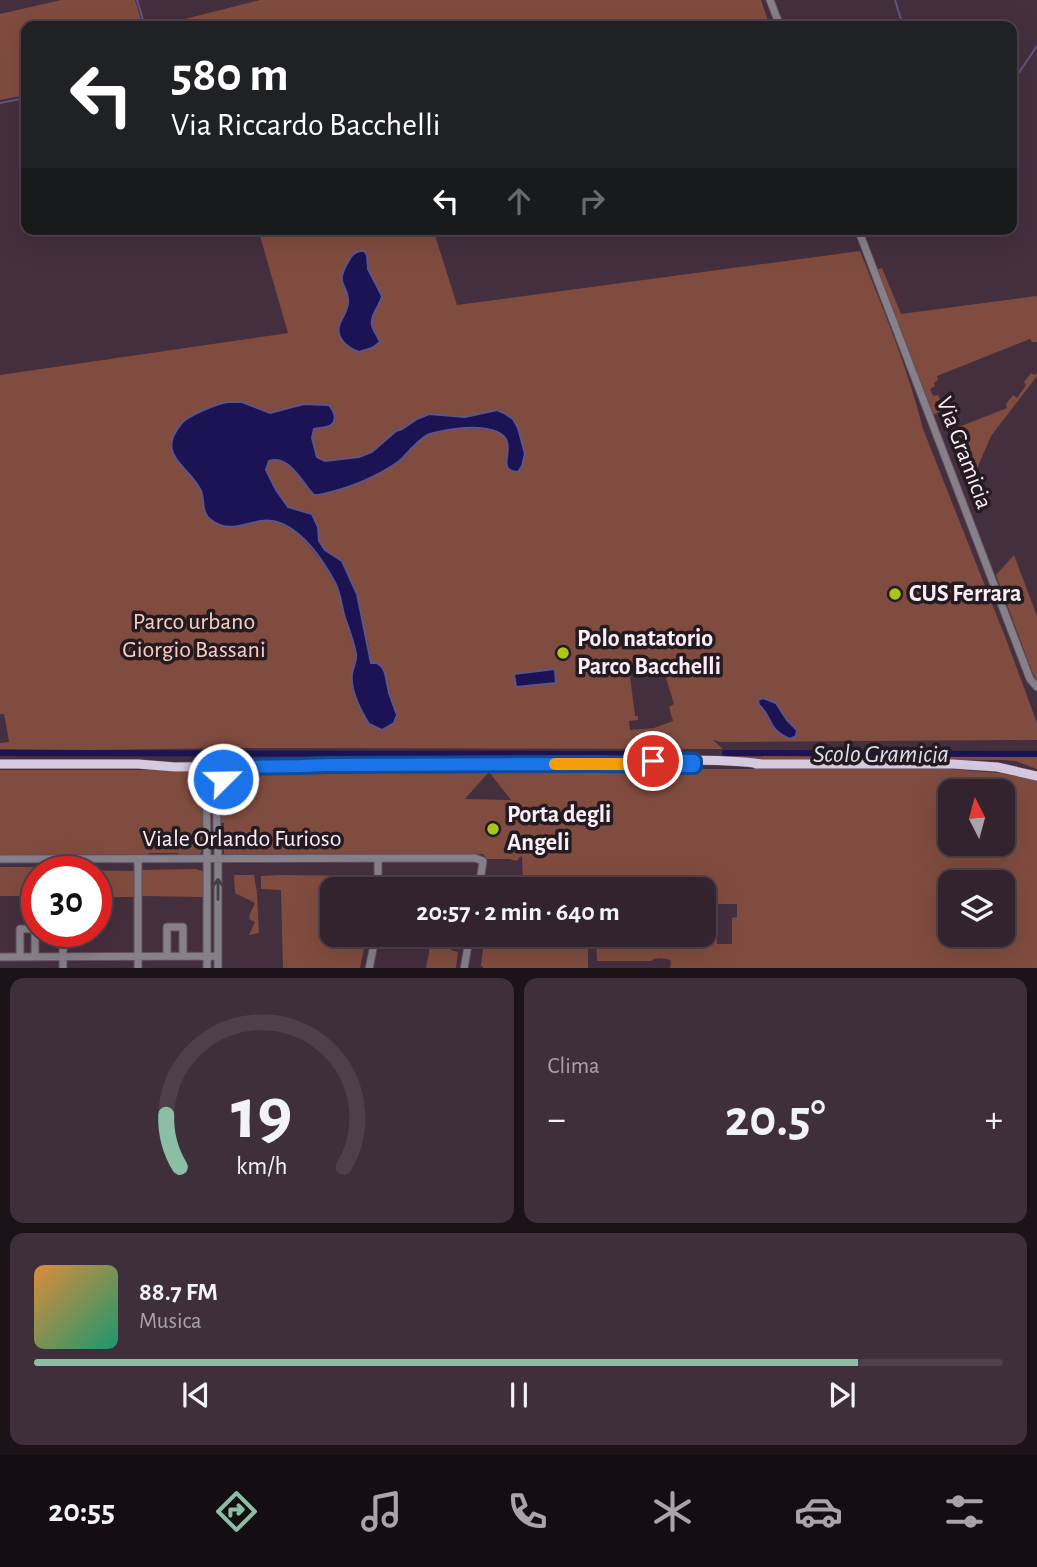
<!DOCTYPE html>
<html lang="it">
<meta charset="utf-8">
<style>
:root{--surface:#33232e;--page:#3e2f3a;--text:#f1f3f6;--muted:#a9a4aa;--line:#4e404a;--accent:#8abfa5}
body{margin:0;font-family:"Alegreya Sans",sans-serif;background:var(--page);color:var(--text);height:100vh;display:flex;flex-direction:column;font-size:26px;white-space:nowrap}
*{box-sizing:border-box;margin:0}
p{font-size:23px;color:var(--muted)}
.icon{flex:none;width:38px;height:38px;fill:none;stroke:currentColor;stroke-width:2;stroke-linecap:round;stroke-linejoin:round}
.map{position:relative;height:968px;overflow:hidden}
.details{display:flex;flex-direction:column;gap:10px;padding:10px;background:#1c1319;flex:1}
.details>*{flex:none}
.top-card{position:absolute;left:21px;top:21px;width:996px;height:214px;border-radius:14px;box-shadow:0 7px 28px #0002,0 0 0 2px var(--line);background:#202124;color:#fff;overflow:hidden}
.needle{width:46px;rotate:354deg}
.fabs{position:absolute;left:938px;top:779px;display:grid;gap:14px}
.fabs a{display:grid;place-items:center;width:77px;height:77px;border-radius:14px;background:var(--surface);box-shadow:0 7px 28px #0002,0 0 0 2px var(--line);font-size:35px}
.speed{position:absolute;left:21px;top:856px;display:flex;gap:14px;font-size:35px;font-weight:700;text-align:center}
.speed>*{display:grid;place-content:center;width:91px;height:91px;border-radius:50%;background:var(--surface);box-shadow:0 7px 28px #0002,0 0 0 2px var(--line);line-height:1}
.speed .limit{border:10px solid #d22;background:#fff;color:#111}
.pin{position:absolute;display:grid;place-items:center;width:60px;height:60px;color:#fff;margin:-30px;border:4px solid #fff;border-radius:50%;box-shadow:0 2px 7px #0007}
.me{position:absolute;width:77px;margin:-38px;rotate:67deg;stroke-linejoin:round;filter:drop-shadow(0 0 5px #0008)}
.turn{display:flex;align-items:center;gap:24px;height:147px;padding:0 35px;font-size:32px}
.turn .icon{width:91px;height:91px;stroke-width:2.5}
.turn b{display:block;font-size:49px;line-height:60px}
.lanes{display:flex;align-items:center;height:66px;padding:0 35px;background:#0003;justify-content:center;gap:35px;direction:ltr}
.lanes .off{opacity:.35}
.big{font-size:52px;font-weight:600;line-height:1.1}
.details .tile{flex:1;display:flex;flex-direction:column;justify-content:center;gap:10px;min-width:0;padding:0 24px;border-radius:14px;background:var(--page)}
.details .dial{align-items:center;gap:0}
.dial svg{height:182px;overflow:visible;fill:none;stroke:var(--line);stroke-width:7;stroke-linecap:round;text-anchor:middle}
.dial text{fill:var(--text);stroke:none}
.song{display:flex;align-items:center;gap:21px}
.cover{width:84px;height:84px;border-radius:10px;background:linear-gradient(135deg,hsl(30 70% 55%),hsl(160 70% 35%))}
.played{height:7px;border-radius:4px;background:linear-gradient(90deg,var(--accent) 85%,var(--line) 85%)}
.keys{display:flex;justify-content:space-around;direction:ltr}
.heat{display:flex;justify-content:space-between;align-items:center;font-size:38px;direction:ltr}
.details .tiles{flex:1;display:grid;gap:10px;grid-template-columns:1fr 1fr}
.tile:last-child{grid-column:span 2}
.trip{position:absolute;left:320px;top:877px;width:396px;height:70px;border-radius:14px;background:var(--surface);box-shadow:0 7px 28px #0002,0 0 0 2px var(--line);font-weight:600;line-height:70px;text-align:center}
.menu{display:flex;height:112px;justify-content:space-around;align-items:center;background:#140e12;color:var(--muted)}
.menu .icon{width:49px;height:49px}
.menu .on{color:var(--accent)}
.menu b{font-size:32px;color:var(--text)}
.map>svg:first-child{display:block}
.green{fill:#804c3f;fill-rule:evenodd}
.water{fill:#1c1354;stroke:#5f5585;stroke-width:2}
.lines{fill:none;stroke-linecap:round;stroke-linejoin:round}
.stream{stroke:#5f5585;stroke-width:2}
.canal{stroke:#1c1354;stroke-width:6}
.minor-casing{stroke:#614e5c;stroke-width:9}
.major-casing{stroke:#614e5c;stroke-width:10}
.minor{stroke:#86808b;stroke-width:7}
.major{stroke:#d5c9e0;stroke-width:9}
.oneway{stroke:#463e46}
.route-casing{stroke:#114b97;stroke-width:18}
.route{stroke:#1a73e8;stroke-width:12}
.slow{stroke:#f59e0b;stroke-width:12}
.poi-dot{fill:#aac718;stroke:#241b21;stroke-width:2.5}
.labels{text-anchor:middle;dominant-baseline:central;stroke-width:7;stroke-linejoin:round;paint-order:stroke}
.street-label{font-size:24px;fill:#fceef8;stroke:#241b21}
.poi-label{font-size:24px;font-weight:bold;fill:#fceef8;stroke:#241b21;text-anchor:start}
.park-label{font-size:24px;fill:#fccdc1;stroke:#241b21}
.water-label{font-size:26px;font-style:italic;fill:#dcdef3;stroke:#241b21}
</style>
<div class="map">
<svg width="1037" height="969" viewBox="0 0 1037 969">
<rect width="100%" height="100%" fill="#442f3e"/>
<path class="green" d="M61,0H135L143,26H26V95L0,100V14Z
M260,0H761L770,26H157Z
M258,229H433L457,305L860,251C883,309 908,368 923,429L1006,639L1037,723V740L721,742L713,740L723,749L235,748L88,750L0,749V743L9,742L4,714H0V375L288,333ZM242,402L270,413L304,404L328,427L314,429L312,438L317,457L325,461L359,457L372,452L396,431L402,429L429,414L513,419L522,440L505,462C508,454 512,444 505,436C494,425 439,428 426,435C415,442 409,455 399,461C392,466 382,469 374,472C356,480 337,488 319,495H314C301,483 289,455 269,461L266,470L277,490L288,507L293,509L309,512L312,514L318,527L319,541L325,550L342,561L368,642L371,663L382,667L396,715L351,676L356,656L337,588L322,562L298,533L279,523L264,520L244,526L203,508L202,493L197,484L191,415L210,409L218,403ZM662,665L674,704L669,707L673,721L654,728L630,730L629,721L638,720V716H635L629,668Z
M882,268L901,314L1037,296V342H1032L1030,339L937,376L938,380L934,383L935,386L930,389L933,396L938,395L940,400L935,402L938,409L943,408L944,410L932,415L876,270Z
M1037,372V376L991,436L970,485L966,484L972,469L956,428L1007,408L1006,404L1013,395L1017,398L1026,385L1024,382L1031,373L1035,375Z
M1014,555L1037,616V680L1033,674L996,575Z
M725,756L1037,757V769L1015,761L1002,760L728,759Z
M489,769H948L1013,774L1037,781V968L670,969L671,961C666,958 656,957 651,961H597L596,935H654V944H668L669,935L704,934V920H717V944H732V918L737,917V904H704V889H523V887H526L527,882L523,881L522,856L520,857L517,861L509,859H487L483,854L242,856L224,854V823H220C220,805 218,782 235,771ZM489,772L511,800L466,799H465ZM950,791H1003V844H950ZM950,882H1003V934H950Z
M0,770H198L203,775L205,827L201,852L199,855L178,856V853H149L148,856H0Z
M0,867H60V871L37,872V896H0Z
M196,869L202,871L204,874L203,897L141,896V870Z
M65,870L135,871V897H99L107,906L98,916L96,915V898L98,897H96V872H65Z
M234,875H254L257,893L259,933L249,935L255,922L249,919L250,917L249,916L255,903L235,893Z
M281,875L375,876V889H332V934L372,935L370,949H364L360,968H283L281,890L261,889V876Z
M496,935H588V968H483V967L481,966L483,949L475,948L476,945L484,946L485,942H487L488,940L490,939L491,935Z
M431,941L452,945L451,950L458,952L456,968H426Z"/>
<path class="water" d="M360,251H364L367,255L368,269L382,296C380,306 370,315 372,325C373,331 378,336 380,342L372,348L359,352C348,348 334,338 340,323C343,316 347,312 348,303C350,284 333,287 348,262C351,256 353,253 360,251Z
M228,402H242L270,413L304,404L329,405C336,413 338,425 326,427C322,428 318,428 314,429L312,438L317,457L325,461L359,457L372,452L396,431L402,429L417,419L429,414L465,417L497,410L504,413L513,419L518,428L525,454L522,466L518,472C487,471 535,432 478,428C465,427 442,430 430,434C424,436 418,442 413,447C408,451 404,458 398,462C375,478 346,489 319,495H314C302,483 289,454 269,461L266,470L276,490L288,507L312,514L318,527L319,541L325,550L342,561L357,594L371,663H377L382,667L385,673L389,693L397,715L394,723L382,730L369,724C361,711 350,690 352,674C353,667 357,661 356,654C354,642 349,629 345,618C342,608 341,597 337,587C334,579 328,571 324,564C311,544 288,517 261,521C243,524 228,533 211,520C201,513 205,502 201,491C191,467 154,456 181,424C187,416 218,403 228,402Z
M555,669L556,683L516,687L514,674Z
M763,698L776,703L787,720L797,730L796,736L790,739C766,729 774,718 759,705L758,700Z"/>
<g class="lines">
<path class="stream" d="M137,0L145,26
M895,0L903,26
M1012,83L1037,46
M0,103L26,98"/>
<path class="canal" d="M0,753L669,754
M725,753L1037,754"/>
<g class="minor-casing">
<path id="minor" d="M770,0L780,26
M858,229L1030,679L1037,687
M206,767L207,838
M217,838C217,813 213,786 233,767
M207,850V969
M218,850V969
M0,859L475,858L483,861L479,889
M63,872V859
M378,889V858
M63,931V969
M167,956V927H183V956
M0,957L218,956
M20,957V929H35V957
M138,969V859
M369,969L376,934
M464,969L470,934"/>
</g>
<g class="major-casing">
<path id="major" d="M0,764H138L175,767L301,766L327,765L624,764C669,760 717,758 762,764
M756,764H953L997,767L1037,776"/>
</g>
<use href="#minor" class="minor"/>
<use href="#major" class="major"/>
</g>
<defs><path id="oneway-shaft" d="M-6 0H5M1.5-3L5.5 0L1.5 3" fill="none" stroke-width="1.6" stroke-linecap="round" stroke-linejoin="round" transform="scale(1.75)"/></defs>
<use class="oneway" href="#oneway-shaft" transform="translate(218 889) rotate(-90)"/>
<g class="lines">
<g class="route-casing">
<path id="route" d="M223,779L233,767L301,766L327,765L597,764C630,764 662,766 694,766V761H653"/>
</g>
<use href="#route" class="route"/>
<path class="slow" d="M555,764H624L660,766"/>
</g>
<g class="poi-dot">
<circle cx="895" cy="594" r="7"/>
<circle cx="563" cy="653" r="7"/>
<circle cx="493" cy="829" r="7"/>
</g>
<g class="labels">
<g class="street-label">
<text transform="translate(964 453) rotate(69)">Via Gramicia</text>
<text x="242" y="839">Viale Orlando Furioso</text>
</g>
<g class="poi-label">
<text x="909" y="594">CUS Ferrara</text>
<text x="577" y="639">Polo natatorio<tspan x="577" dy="28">Parco Bacchelli</tspan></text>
<text x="507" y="815">Porta degli<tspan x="507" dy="28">Angeli</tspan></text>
</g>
<g class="park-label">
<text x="194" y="622">Parco urbano<tspan x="194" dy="28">Giorgio Bassani</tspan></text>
</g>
<g class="water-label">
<text x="881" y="754">Scolo Gramicia</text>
</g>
</g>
</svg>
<div class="fabs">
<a><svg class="needle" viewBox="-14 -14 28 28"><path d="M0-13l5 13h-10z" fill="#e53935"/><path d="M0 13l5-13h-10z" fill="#a9a4aa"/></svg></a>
<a><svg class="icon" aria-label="layers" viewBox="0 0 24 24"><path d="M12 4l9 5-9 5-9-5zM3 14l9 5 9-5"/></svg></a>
</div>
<div class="speed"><div class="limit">30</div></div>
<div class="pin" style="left:653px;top:761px;background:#d93025"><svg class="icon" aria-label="arrive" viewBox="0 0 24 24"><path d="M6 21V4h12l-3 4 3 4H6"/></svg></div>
<svg class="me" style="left:223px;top:779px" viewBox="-20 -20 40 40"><circle r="17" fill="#1a73e8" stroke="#fff" stroke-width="3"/><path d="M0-11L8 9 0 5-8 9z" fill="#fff"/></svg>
<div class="trip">20:57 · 2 min · 640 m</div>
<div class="top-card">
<div class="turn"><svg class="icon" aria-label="left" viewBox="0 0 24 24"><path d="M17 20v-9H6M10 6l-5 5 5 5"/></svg><div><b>580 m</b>Via Riccardo Bacchelli</div></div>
<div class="lanes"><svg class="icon" aria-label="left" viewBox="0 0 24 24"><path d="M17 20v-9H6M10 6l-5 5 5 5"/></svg><svg class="icon off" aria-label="ahead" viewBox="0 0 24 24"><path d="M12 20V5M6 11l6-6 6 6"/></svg><svg class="icon off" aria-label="right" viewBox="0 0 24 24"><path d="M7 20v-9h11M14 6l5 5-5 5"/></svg></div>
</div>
</div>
<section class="details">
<div class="tiles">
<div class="tile dial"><svg viewBox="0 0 100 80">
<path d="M14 69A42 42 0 1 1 86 69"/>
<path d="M14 69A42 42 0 0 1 8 46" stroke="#8abfa5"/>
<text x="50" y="56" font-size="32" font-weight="700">19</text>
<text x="50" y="72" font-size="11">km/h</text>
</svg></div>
<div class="tile"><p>Clima</p>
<div class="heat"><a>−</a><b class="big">20.5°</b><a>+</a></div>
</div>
<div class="tile">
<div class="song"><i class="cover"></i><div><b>88.7 FM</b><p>Musica</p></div></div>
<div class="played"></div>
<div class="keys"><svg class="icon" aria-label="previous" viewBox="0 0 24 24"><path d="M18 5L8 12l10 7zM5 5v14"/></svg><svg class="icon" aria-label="pause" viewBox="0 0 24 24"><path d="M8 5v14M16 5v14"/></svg><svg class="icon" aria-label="next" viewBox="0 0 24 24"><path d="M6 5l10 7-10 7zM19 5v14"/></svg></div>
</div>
</div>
</section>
<nav class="menu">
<b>20:55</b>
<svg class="icon on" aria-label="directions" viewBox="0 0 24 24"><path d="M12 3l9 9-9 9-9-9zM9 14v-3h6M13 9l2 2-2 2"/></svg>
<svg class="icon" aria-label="music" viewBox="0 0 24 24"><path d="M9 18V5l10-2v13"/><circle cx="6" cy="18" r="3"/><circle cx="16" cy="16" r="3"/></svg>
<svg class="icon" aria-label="phone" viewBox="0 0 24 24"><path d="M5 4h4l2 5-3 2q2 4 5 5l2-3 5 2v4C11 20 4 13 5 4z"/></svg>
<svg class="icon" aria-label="climate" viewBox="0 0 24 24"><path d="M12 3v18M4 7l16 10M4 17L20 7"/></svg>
<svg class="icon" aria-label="car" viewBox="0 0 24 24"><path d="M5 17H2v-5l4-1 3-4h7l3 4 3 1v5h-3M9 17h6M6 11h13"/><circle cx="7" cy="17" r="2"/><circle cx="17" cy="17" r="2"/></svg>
<svg class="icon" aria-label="filters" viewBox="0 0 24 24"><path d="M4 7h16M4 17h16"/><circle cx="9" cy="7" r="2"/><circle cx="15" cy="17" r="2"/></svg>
</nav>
